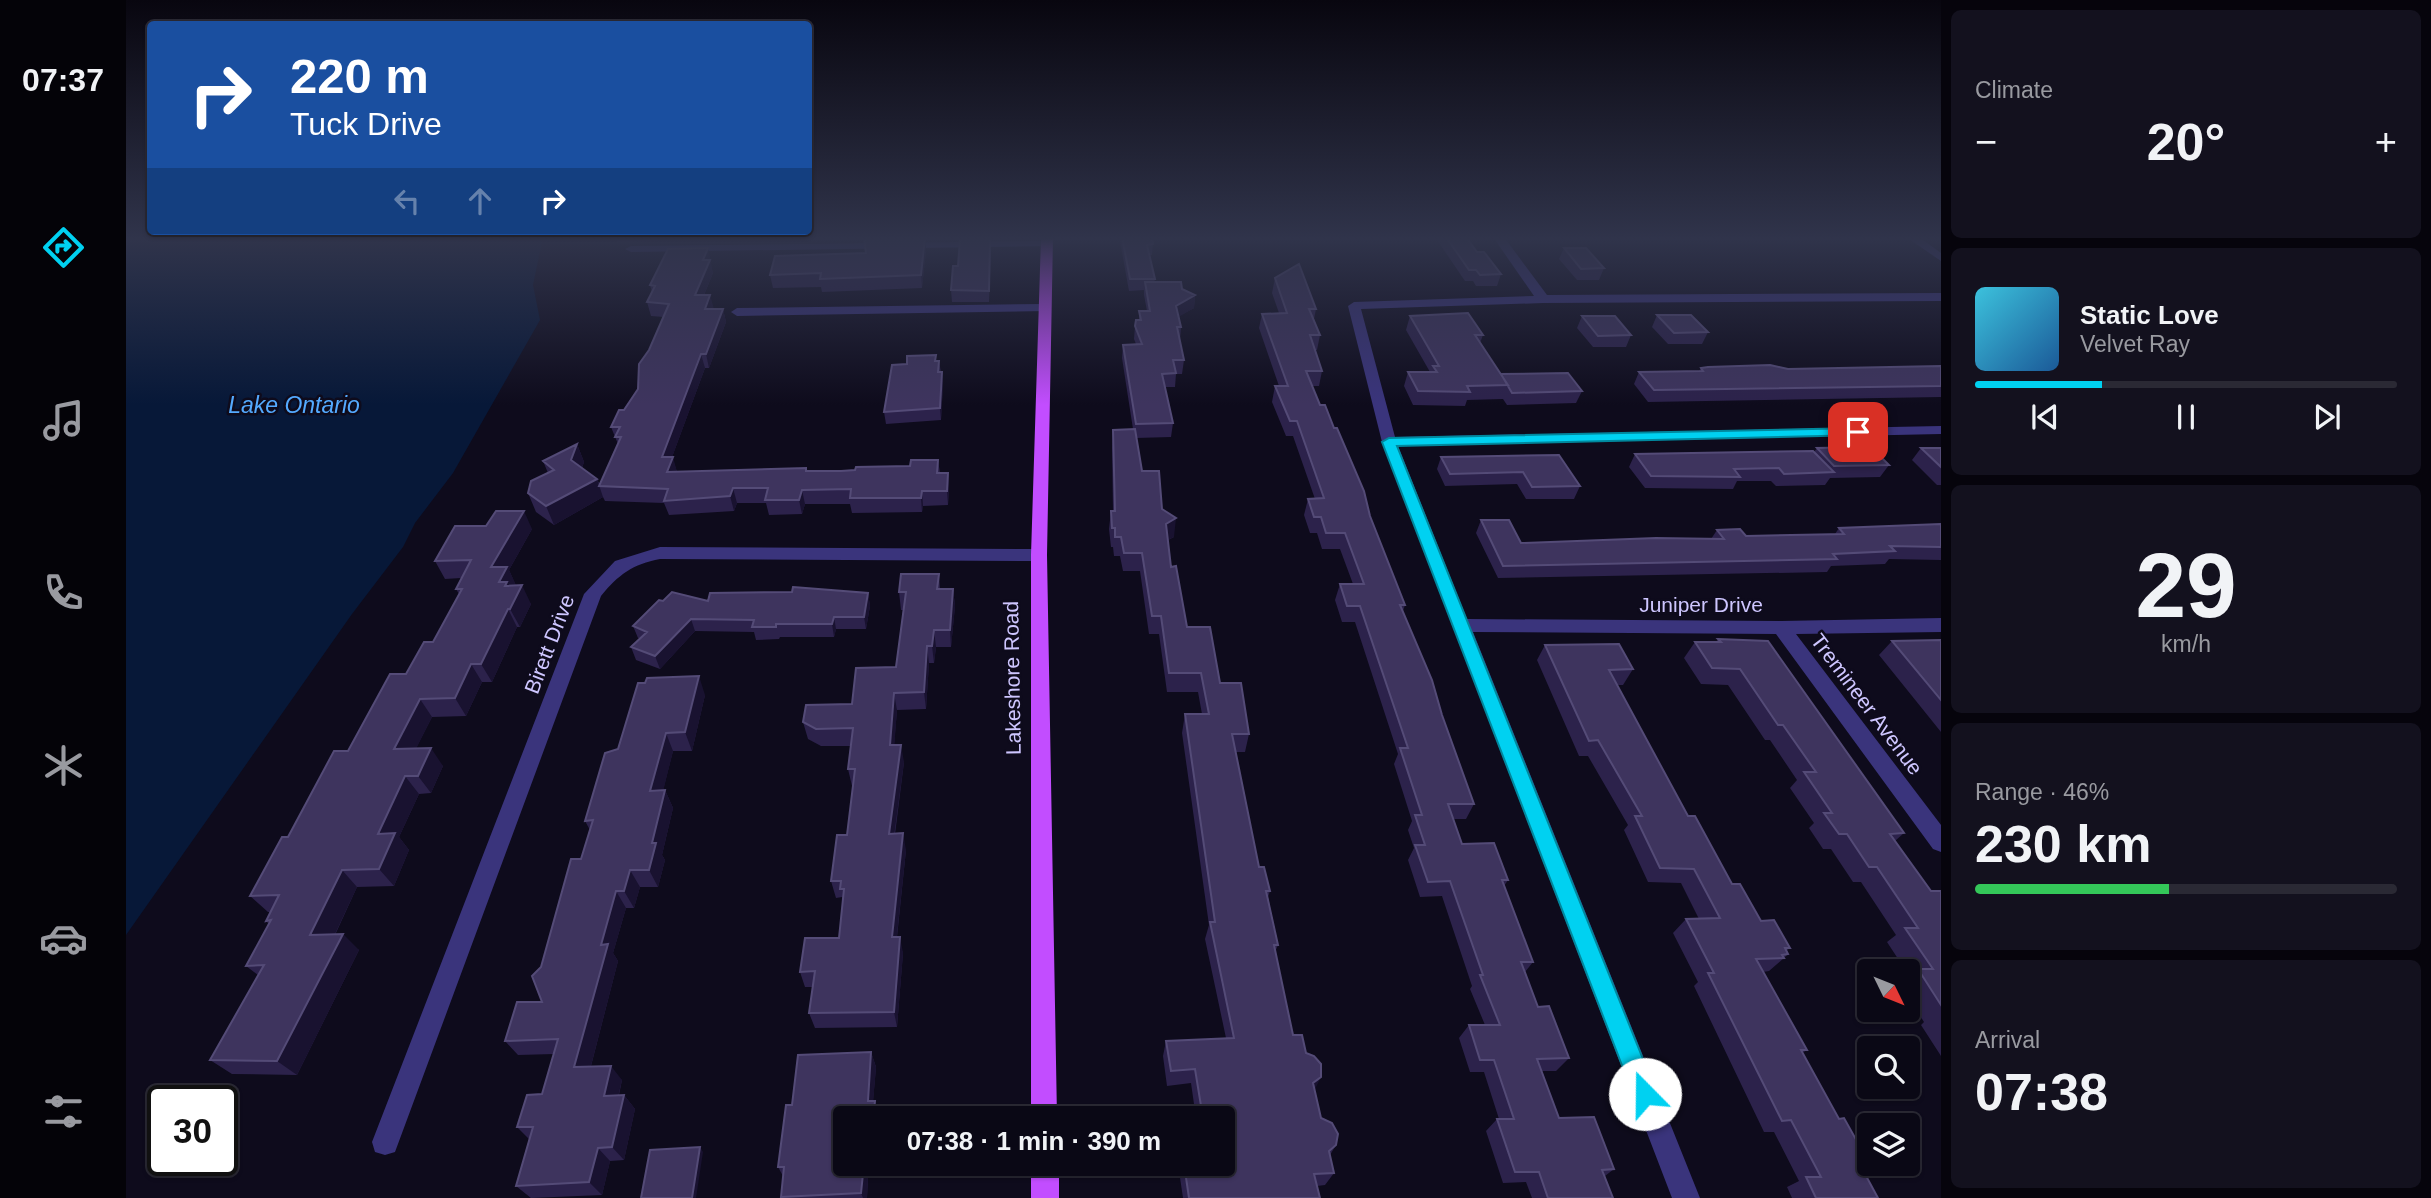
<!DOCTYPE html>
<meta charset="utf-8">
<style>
:root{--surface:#0a0815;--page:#13111e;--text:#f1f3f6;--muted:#999aa0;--line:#2a2934;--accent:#00d1f1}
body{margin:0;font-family:Arial,sans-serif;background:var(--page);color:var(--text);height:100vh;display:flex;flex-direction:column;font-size:26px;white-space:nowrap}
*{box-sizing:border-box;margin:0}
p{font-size:23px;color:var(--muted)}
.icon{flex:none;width:38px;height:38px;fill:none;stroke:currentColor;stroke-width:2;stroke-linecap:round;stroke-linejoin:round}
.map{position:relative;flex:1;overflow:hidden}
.side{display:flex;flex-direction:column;gap:10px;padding:10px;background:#06040c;width:490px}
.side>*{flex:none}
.top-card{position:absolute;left:21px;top:21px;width:665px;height:214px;border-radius:7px;box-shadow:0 2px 5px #0004,0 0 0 2px var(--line);background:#1a4fa0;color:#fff;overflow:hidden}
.needle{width:46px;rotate:133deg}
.tools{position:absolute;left:1731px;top:959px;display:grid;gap:14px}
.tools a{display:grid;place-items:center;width:63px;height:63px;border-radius:7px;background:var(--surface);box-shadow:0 2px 5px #0004,0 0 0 2px var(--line);font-size:35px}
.speed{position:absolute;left:21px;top:1085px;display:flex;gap:14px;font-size:35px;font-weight:700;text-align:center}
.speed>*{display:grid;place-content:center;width:91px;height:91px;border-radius:50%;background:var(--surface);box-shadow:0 2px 5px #0004,0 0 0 2px var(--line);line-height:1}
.speed .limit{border:4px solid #111;border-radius:10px;background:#fff;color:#111}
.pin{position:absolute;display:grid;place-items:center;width:60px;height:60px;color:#fff;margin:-30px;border-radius:14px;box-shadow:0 4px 10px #0006}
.me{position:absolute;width:77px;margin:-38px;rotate:338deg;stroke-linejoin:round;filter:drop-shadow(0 0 5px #0008)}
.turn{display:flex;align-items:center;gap:24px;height:147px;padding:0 28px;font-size:32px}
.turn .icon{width:91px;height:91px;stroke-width:2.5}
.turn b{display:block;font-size:49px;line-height:60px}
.lanes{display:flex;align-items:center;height:66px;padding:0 28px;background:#0003;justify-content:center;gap:35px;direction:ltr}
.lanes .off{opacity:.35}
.big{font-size:52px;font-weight:800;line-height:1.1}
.side .tile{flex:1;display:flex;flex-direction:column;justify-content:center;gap:10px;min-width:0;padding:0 24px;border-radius:10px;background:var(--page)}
.side .dial{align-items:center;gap:0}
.dial b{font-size:91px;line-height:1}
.song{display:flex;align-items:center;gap:21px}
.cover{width:84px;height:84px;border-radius:10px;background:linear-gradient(135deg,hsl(190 70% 55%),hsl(210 70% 35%))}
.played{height:7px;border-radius:4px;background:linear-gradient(90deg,var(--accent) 30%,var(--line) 30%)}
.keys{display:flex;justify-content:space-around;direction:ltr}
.heat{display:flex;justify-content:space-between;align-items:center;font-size:38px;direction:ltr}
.charge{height:10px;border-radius:5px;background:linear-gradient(90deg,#34c759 46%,var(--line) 0)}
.trip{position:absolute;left:707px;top:1106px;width:402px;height:70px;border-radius:7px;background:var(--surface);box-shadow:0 2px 5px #0004,0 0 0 2px var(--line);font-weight:800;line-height:70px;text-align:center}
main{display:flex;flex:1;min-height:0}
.tab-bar{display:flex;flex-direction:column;width:126px;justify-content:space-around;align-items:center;background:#040308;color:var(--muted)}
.tab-bar .icon{width:49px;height:49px}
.tab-bar .active{color:var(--accent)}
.tab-bar b{font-size:32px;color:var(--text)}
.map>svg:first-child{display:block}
.water{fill:#071838}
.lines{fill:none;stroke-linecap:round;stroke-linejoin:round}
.minor{fill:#3a347c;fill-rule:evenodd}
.major{fill:#c24dff;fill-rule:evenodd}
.wall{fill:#2c224b}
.shaded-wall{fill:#191230}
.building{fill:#3e345e;stroke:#544b77;stroke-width:2}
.route{fill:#00d1f1;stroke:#00889d;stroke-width:2}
.labels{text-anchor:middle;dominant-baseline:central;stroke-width:5;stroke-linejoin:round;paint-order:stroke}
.street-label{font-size:21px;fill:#cec6ff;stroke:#0e0b1c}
.water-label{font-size:23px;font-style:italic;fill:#54aaff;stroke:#0e0b1c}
</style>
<main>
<nav class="tab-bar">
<b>07:37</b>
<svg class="icon active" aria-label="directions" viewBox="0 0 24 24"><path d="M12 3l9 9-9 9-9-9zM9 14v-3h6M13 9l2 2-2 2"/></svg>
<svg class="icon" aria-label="music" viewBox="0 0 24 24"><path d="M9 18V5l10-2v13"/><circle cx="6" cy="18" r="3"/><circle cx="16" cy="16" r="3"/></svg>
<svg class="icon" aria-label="phone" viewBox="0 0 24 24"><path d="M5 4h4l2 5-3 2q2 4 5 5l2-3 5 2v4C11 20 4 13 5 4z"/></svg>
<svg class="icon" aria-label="climate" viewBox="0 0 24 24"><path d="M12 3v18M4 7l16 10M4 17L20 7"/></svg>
<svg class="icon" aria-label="car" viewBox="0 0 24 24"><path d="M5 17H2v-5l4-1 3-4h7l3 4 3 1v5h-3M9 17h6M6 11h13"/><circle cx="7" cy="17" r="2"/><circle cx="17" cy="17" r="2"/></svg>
<svg class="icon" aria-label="filters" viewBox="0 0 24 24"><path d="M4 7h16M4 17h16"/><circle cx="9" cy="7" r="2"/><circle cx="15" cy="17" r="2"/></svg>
</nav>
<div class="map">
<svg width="1815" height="1198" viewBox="0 0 1815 1198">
<rect width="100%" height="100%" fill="#0e0b1c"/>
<path class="water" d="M0,237H417L407,285L414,320L327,473L289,523L277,547L226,614L0,935Z"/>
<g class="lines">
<path class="minor" d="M1367,237H1378L1421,295L1815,293V301L1417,303L1235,309L1269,437L1815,426V434L1272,446L1341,619L1655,621L1815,618V632L1670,634L1815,825V852L1807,849L1650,634L1347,632L1574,1198H1546L1256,442L1222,306L1228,302L1408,296Z
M1780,237H1793L1815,253V261Z
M921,241L925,242V246L505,252L499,249L505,246Z
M917,304L921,305V311L611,316L605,312L611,308Z
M534,547L913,549L921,555L913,561L534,559C507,564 492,575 475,596L269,1152L259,1155L249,1152L246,1142L458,594L489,561Z"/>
<path class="major" d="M915,237H927L921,555L931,1118H905V555Z
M905,1164H933V1198H905Z"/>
</g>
<path class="wall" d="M490,237H532L531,241L491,242Z
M737,237H801L800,240H799L800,250L796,288L696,292L695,287L647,288L644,275L740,253Z
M994,237H1026L1027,244L1026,255H1024L1029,282L1056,289L1069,295L1068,308L1053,316L1055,327L1054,340L1058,360L1056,374H1050L1049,387H1039L1047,423L1045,437L1010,438L1016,471L1036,509L1048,537L1042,540L1045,567L1061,627L1123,734L1119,752H1110L1133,867L1144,891L1142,897L1152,945L1149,952L1167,1035L1188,1089L1195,1118L1210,1145L1204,1155L1208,1173L1199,1185L1191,1186L1194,1198H1057L1052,1164H1097V1118H1070L1065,1083L1041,1086L1037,1056L1040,1041L1100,1038L1079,939L1083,925L1056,733L1059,714H1076L1072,692H1041L1033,634H1023L1014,571H997L994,556H988L987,547H985L983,529L985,511H987L986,448L987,430L1007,429L996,358L997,345L1010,344L1008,339L1009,326L1013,320V311H1021L1018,295V290L1003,291L994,241Z
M1309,237H1340L1351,252L1375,274L1371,286H1350L1347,281H1339Z
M1438,248L1478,268L1473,280H1451L1433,259Z
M865,250L863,302H826L825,290L832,266Z
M585,261L584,263L587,273L578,295L588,309H597L600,322L583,368H579L546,457L551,472L715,471L784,466L812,460L814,473H822L823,487L822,505L797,506L796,512L726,513L724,504H679L676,514L643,515L640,503H611L608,511L543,515L538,503L479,501L477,497L428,525L410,512L402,493L422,473L417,461L451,444L458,462L456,468L471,479L474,485L492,444L485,427L512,389L523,350L538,317L525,316L521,302L526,292L524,285Z
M1149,278L1190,309L1188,319L1194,335L1191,350H1189L1196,371L1193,386H1186L1244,516L1279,605L1277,611L1348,804L1340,819H1327L1336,844L1382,880L1378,886L1407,962L1399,972L1412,1007L1443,1058L1430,1071H1416L1433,1118L1488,1169L1479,1176L1487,1198H1406L1400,1182L1377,1183L1360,1131L1371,1119H1373L1358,1072H1344L1333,1038L1343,1025H1359L1344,989L1346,986L1316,896L1294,897L1282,860L1288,848L1282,830L1286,821L1268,764L1272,754L1229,622H1216L1209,600L1214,584H1227L1214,549H1196L1191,533H1184L1178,515L1182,499H1189L1167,436H1160L1146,402L1149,386H1153L1133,328L1136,314L1153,313L1146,293Z
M1531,315L1582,332L1576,344H1542L1526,327Z
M1284,316L1357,335L1354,343L1375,374L1456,391L1450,403L1381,405L1377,399L1341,400L1339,406L1287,405L1278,386L1282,372H1304L1280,330Z
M1456,316L1505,335L1500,347H1467L1451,328Z
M813,361L817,384L815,420L760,424L758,412L781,364Z
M1815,366V397L1522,402L1508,384L1513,372L1573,371L1575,368L1662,369Z
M1691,448L1763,465L1754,477L1704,478L1699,485L1650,486L1645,481H1611L1607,489L1519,488L1503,467L1509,454L1688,452Z
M1795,448H1815V485H1811L1786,460Z
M1433,455L1454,486L1448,499H1400L1391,484L1319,486L1311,469L1315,457Z
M1355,520L1395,543L1585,539L1591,530L1620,536L1709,534L1713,528L1815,524V560L1763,559L1759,564L1705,566L1701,572L1372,578L1350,533Z
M406,529L383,570L390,586L405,604L394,627H391L366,682H356L340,716L306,717L290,748L317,766L305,793L293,794L273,837L283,850L268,886L231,887L209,935L233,950L171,1075L106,1074L84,1060L132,975L120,966L143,924L140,921L144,912H142L124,896L162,837L222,751L280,674L307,642L333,594L330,589L335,578L319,579L309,561Z
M813,574L814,589H827L829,606L825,647H810L808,663H803L800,709L771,710L768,745L778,762L769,834L780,850L771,937L777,953L771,1027L689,1028L683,1013L687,987H679L674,972L713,938L717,900L716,897L710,898L705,881L721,835L727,786H726L722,769L725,746H695L682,739L677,722L726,704L770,667L777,610H775L773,592Z
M742,593L744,606L740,629H710L708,637H654L653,639L630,640L628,632L569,631L534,669L510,660L505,647L514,639L512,638L507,626L537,601H582Z
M1592,639L1778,833L1769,841L1805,891H1815V1056L1795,1025L1798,1022L1782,997V977L1783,976L1782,971H1780L1761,942L1770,935L1735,882H1727L1705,849H1697L1683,828L1688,823L1664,788L1671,780L1644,740H1639L1602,685L1575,684L1558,658L1569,642H1590Z
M1815,640V732L1753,655L1766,641Z
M1419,645L1507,669L1497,685H1491L1562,816L1606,884L1635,921L1664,948L1660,951L1662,954L1658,958L1643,971L1637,972L1681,1050L1676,1053L1713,1119L1742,1161L1734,1165L1752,1198H1666L1661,1187L1673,1181L1648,1132H1638L1568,986L1572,982L1547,933L1560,919H1573L1555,883L1522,882L1498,830L1502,825L1462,756H1453L1411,660Z
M579,695L566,751H547L537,790H539L547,808L536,855L539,860L532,887H514L508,908H500L487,953L492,961L465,1066L496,1080L493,1095H498L509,1109L498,1160L484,1161L476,1195L405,1198L390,1186L403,1139L391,1127L416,1094L428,1054L392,1055L379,1041L416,1002L415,967L455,859L464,830L459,821L492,749Z
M745,1052L750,1067L747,1101H749L753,1115V1118H719V1164H750L749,1176H742L741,1198H655L657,1176L652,1167L666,1105Z"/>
<path class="shaded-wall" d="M799,237L800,250L796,288L795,275Z
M582,248L587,273L572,309L569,295L577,260Z
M584,295L588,309H579Z
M1069,295L1068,308L1049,319L1050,306Z
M597,309L600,322L583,368L580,354Z
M575,354L579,368L542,468L547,457L551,472L545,486L536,457Z
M816,372L817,384L815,420L814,408Z
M451,444L458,462L452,478L445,460Z
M822,473L823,487L822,505L821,491Z
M471,479L477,497L428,525L420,506Z
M607,488L611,503L608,511L604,496Z
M676,490L679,504L676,514L673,500Z
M796,491L797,506L796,512L795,498Z
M398,511L406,529L383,570L390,585L386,593L396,585L405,604L394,627L384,609L383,600L365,567Z
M1050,518L1048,537L1037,542L1040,524Z
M827,589L829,606L825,647L824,630Z
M742,593L744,606L740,629L738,617Z
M382,609L391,627L366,682L355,664Z
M708,617L710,629L708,637L706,624Z
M565,619L569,631L534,669L529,656Z
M808,630L810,647L808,663L806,646Z
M801,646L803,663L800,709L798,692Z
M345,664L356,682L340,716L329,698Z
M573,676L579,695L566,751L559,732Z
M768,693L771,710L767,763L764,745Z
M294,699L306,717L281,767L268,749Z
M540,733L547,751L533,808L524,791Z
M775,745L778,762L766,851L763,834Z
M305,748L317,766L305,793L292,776Z
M279,776L293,794L273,837L283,850L268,886L253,869L252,834Z
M539,790L547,808L536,855L539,860L532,887L523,870L526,843Z
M777,833L780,850L769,953L766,937Z
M216,870L231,887L201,951L184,935Z
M504,870L514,887L508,908L498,891Z
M490,891L500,908L487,953L492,961L461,1081L448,1067L475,945Z
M217,934L233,950L171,1075L151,1061Z
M774,937L777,953L771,1027L768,1012Z
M745,1052L750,1067L746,1115L742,1101Z
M485,1066L496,1080L489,1110L478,1096Z
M1195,1077L1188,1091L1187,1083Z
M498,1095L509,1109L498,1160L486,1147Z
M749,1101L753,1115V1118H747Z
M574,1147L577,1152L570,1198H566Z
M472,1148L484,1161L476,1195L463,1182Z
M738,1164L742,1176L741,1198H737L735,1193Z
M745,1164H750L749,1176Z"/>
<path class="building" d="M799,237L795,275L694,279L695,273L644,275L649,256L740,253L738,238Z
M996,237H1026L1027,244L1021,245L1029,279H1004Z
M1320,237H1340L1351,252H1358L1375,274L1354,275L1350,270H1343Z
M834,239H864L863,291L825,290L827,266H832Z
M582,248L577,260H584L569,295H584L579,309H597L580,354H575L536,457H547L541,472L680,468V471H715L729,470L730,467L784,466L785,460H812L811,473H822L821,491H796L795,498H724L725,489L676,490L673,500H639L642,488H607L604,496L538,501L542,489L473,486L495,437H489L494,427H485L493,410H498L512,389L513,364L523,350L543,304L521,302L529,286L524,285L542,249Z
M1438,248H1460L1478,268L1455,269Z
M1173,264L1190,309H1183L1194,335H1184L1196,371H1180L1194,405H1199L1208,428H1211L1238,491L1244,516L1279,605H1274L1306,680L1316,715L1348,804H1322L1336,844L1368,843L1382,880H1376L1407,962H1395L1412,1007L1423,1006L1443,1058L1411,1059L1433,1118L1468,1117L1488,1169L1476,1170L1487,1198H1422L1413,1172H1389L1371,1119H1388L1368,1060H1354L1343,1025H1374L1354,975H1357L1324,881L1302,882L1289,845H1299L1289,815H1296L1274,748H1282L1234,606H1221L1214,584H1238L1219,533H1200L1195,517H1188L1182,499L1198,498L1171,421H1164L1149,386H1162L1136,314L1161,313L1149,278Z
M1019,282H1055L1056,289L1069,295L1050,306L1055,327H1051L1058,360H1047L1050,373L1036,374L1047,423L1010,424L997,345L1016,344L1009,326L1010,320H1015L1013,311H1024Z
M1342,313L1357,335H1349L1382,385L1341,386L1344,392L1292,391L1282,372H1311L1307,366H1313L1284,316Z
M1531,315H1565L1582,332L1548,333Z
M1456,316H1489L1505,335L1472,336Z
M810,355L809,361H813L812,372H816L814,408L758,412L766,365L781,364V356Z
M1644,365L1662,369L1815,366V386L1528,390L1513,372L1577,371L1575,368L1582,367Z
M1442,373L1456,391L1386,393L1375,374Z
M1009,429L1016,471H1033L1036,509L1050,518L1040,524L1045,567L1050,566L1061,627H1084L1094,683H1115L1123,734H1106L1133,867H1138L1144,891H1140L1152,945H1148L1167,1035H1176L1180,1053L1188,1056L1195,1064V1077L1187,1083L1195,1118L1206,1123L1212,1134L1210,1145L1203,1151L1208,1173L1188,1174L1194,1198H1063L1058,1164H1097V1118H1077L1069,1069L1045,1071L1040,1041L1108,1038L1084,922H1089L1059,714H1083L1075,673H1043L1035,616H1026L1016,553H998L995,537H989V528H986L985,511H989L987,430Z
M451,444L445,460L471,479L420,506L402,493L405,481L428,470L417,461Z
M1745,447L1763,465L1708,466L1691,448Z
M1795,448H1815V467Z
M1687,451L1708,472L1658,474L1653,468L1608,469L1614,477L1525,476L1509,454Z
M1433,455L1454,486L1406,487L1397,472L1324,474L1315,457Z
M370,511H398L365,567H381L373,582H381L379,586L396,585L384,609H382L355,664H345L329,698L294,699L268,749L305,748L292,776H279L252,834L269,833L253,869L216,870L184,935L217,934L151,1061L84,1060L138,965L120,966L145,920L140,921L153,895L124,896L156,837H162L208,751H222L264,674H280L298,642H307L336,589H330L345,560L309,561L329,526H360Z
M1355,520H1383L1395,543L1530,538L1598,539L1591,530L1614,529L1620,536L1718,534L1713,528L1815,524V547L1764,546L1769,551L1707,554L1711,559L1377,566Z
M775,574H813L811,589H827L824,630H808L806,646H801L798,692L768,693L764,745H775L763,834L777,833L766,937H774L768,1012L683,1013L689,971L674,972L679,938H713L718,889H714L715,881H705L711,835H721L729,769H722L727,728L690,729L677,722L680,705L726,704L730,668L770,667L780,592H773Z
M667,587L742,593L738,617H708L706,624H650V627H626L628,620L565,619L529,656L505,647L521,632L507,626L533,600L537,601L546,592L582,601L584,593L666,592Z
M1592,639L1642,641L1778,833L1764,834L1805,891H1815V1005L1792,969H1807L1779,928H1792L1751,867H1743L1721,834H1713L1698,813H1706L1678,772H1690L1657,725H1652L1614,669L1586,668L1569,642H1595Z
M1815,640V700L1766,641Z
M1493,644L1507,669L1483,670L1562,816H1569L1606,884H1614L1635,921L1648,920L1664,948H1659L1662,954L1656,955L1658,958L1630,959L1681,1050H1675L1713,1119L1718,1118L1742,1161H1732L1752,1198H1690L1680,1177H1695L1665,1120L1656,1121L1582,973H1588L1560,919L1594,918L1568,869L1534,868L1509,816H1516L1472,740L1463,741L1419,645Z
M573,676L559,732L540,733L524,791L539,790L526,843H530L523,870H504L498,891H490L475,945L482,944L448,1067L485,1066L478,1096L498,1095L486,1147L472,1148L463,1182L390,1186L407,1127H391L401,1095L416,1094L432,1039L379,1041L391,1002H416L406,976L415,967L445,859H455L467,820L459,821L479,753L492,749L512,683H519L521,678Z
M745,1052L742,1101H749L747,1118H719V1164H738L735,1193L655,1197L658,1167H652L660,1105H666L672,1055Z
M574,1147L566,1198H515L524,1150Z"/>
<linearGradient id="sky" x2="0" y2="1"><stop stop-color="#08060f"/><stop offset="0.59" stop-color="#30344b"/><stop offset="1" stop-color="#30344b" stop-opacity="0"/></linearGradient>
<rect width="1815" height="405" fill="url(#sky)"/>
<path class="route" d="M1732,428L1739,432L1737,435L1271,446L1531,1094L1527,1102L1519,1106L1510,1102L1507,1094L1256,442L1263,438Z"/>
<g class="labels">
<g class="street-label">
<text x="1575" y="604">Juniper Drive</text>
<text transform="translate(423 644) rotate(-69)">Birett Drive</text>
<text transform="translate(886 678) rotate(-91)">Lakeshore Road</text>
<text transform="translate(1741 704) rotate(53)">Tremineer Avenue</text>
</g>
<g class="water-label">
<text x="168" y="405">Lake Ontario</text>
</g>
</g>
</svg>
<div class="tools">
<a><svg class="needle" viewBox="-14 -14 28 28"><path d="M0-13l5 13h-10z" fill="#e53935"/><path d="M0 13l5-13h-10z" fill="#999aa0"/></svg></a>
<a><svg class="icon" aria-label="search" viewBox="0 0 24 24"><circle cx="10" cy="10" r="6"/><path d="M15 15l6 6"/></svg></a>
<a><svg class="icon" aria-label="layers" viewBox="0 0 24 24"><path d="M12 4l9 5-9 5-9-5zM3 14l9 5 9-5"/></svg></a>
</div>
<div class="speed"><div class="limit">30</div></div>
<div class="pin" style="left:1732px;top:432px;background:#d93025"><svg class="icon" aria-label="arrive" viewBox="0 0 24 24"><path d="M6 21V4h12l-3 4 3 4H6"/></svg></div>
<svg class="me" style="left:1519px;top:1094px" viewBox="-20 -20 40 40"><circle r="19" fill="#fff"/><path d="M0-13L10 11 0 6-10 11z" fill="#00d1f1"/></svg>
<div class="trip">07:38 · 1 min · 390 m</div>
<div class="top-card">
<div class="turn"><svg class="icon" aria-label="right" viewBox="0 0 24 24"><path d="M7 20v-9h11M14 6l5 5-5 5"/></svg><div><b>220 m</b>Tuck Drive</div></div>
<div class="lanes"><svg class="icon off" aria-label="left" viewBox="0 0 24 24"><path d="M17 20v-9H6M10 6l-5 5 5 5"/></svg><svg class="icon off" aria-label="ahead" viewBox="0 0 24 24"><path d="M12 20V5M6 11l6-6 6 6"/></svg><svg class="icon" aria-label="right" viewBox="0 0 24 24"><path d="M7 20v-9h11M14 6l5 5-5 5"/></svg></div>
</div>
</div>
<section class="side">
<div class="tile"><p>Climate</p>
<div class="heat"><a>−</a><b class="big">20°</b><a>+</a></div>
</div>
<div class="tile">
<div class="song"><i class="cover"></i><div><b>Static Love</b><p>Velvet Ray</p></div></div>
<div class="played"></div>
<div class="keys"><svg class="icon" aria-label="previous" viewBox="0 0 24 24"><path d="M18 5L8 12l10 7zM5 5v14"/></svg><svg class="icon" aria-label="pause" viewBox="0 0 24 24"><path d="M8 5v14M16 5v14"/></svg><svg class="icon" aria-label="next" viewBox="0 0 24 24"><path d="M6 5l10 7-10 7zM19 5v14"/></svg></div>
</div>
<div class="tile dial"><b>29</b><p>km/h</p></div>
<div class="tile"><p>Range · 46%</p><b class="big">230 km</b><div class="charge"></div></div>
<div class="tile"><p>Arrival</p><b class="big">07:38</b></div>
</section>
</main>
